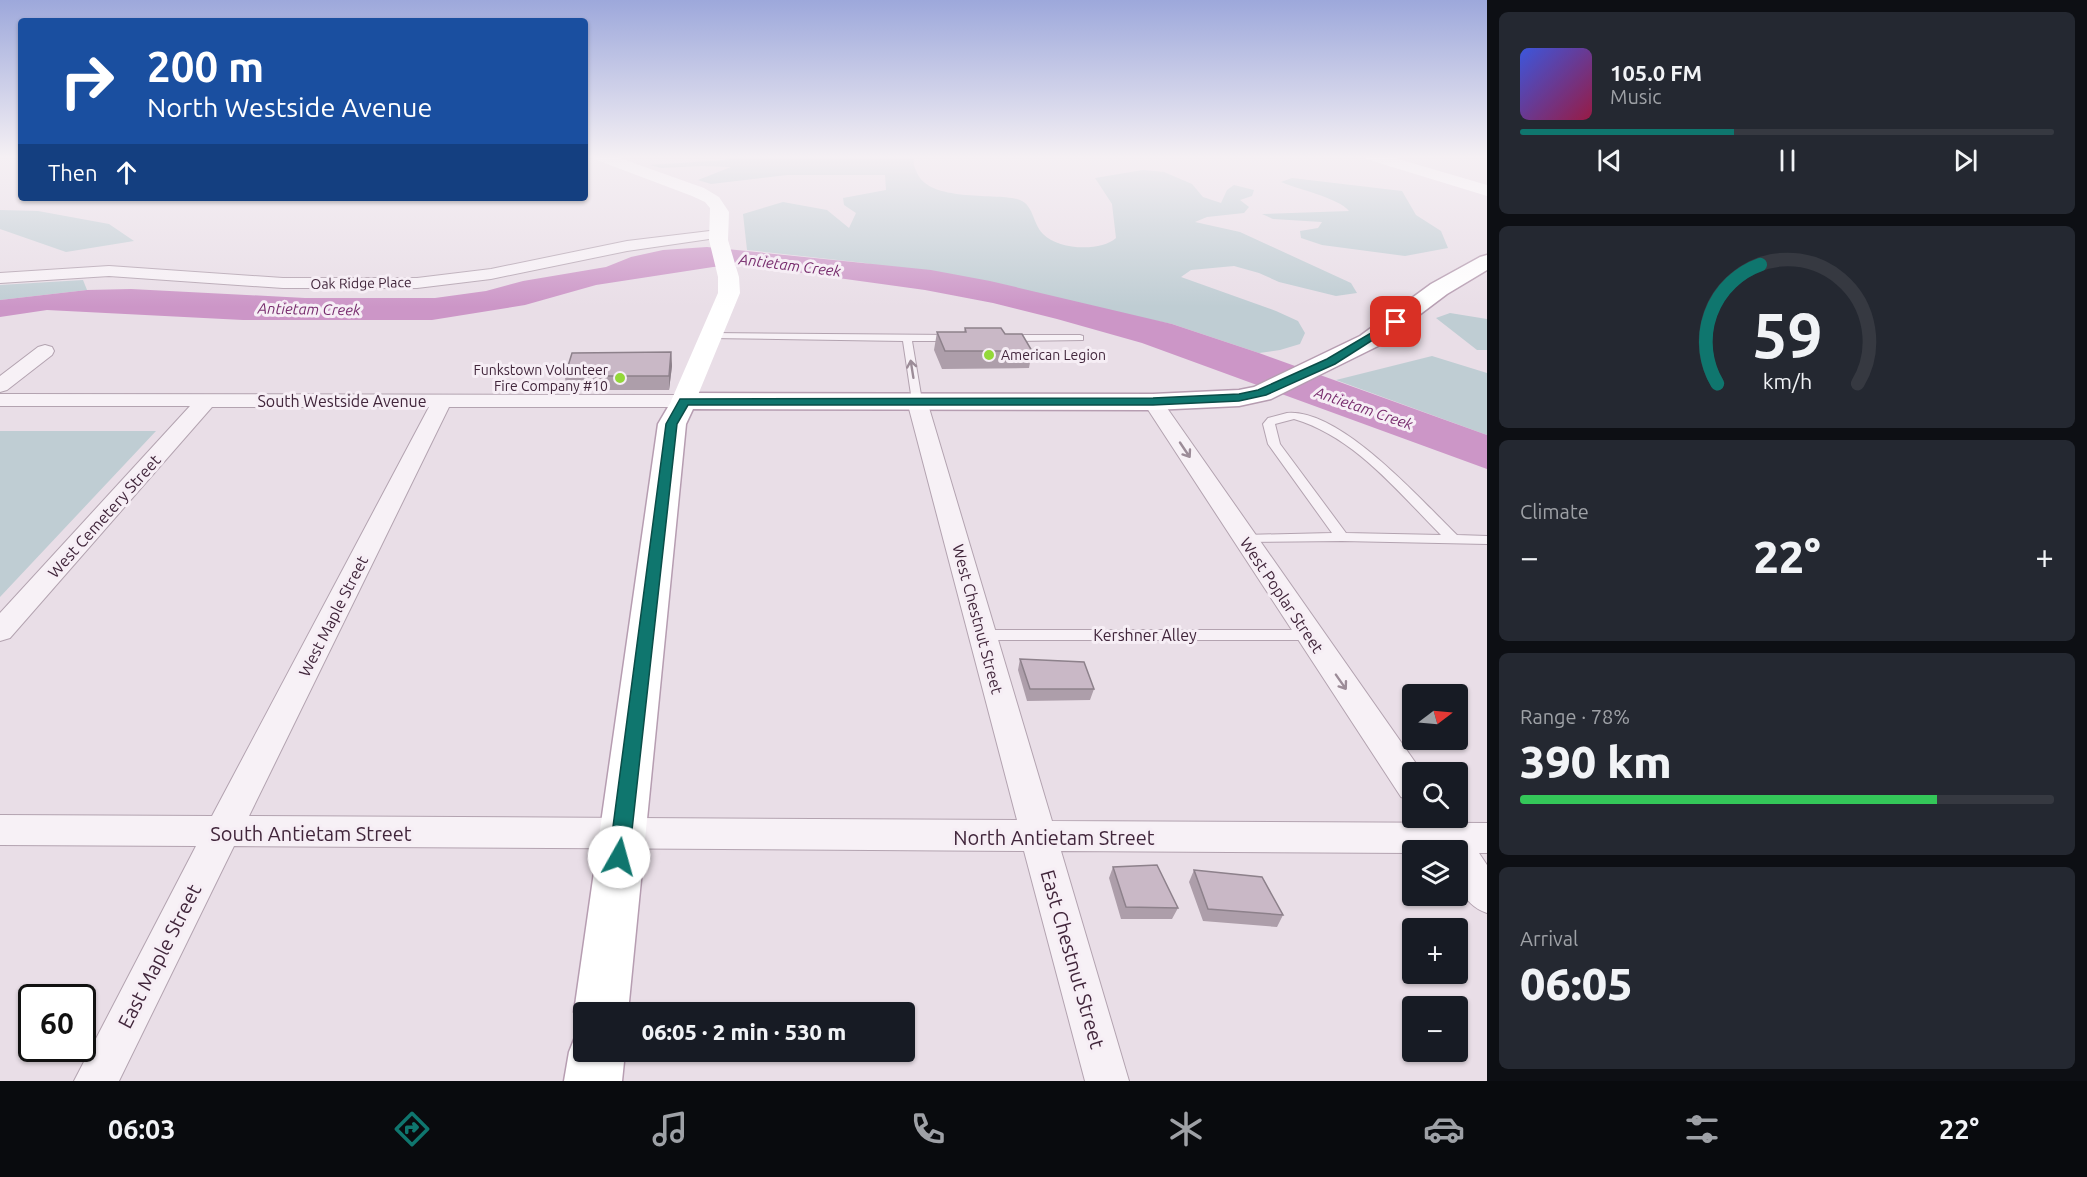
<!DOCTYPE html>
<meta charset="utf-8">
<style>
:root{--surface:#171b24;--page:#242831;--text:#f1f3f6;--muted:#9ea1a6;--line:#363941;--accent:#0f766e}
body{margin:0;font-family:Ubuntu,sans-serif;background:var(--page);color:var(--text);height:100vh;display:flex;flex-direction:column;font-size:22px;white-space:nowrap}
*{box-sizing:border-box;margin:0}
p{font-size:20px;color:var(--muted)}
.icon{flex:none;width:33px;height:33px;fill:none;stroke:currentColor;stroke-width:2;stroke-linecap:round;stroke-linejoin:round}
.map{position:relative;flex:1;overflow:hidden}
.drawer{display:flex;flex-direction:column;gap:12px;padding:12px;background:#0d0f14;width:600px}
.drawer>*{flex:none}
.hud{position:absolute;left:18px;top:18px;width:570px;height:183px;border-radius:6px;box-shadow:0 2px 4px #0004;background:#1a4fa0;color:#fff;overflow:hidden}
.needle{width:39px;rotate:74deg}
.controls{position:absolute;left:1402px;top:684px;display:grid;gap:12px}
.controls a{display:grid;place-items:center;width:66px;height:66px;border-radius:6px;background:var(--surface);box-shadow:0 2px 4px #0004;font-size:30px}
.speed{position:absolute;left:18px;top:984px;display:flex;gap:12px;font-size:30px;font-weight:700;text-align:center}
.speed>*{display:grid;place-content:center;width:78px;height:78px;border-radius:50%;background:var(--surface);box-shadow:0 2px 4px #0004;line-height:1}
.speed .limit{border:3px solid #111;border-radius:9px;background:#fff;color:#111}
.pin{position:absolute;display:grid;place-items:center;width:51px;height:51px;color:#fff;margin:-26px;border-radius:12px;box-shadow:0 3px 9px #0006}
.me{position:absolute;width:66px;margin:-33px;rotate:7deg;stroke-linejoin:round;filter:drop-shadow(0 0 4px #0008)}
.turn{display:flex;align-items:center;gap:21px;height:126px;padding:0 30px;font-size:27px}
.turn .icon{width:78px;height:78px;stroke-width:2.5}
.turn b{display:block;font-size:42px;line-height:51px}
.then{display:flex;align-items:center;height:57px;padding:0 30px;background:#0003;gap:12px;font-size:22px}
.big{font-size:45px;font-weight:800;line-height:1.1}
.drawer .widget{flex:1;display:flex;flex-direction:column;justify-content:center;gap:9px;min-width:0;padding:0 21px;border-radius:9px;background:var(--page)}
.drawer .dial{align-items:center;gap:0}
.dial svg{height:156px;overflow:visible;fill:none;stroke:var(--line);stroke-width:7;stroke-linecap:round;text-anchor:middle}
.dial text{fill:var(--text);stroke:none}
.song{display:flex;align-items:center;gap:18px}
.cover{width:72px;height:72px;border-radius:9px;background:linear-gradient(135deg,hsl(230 70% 55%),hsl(340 70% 35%))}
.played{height:6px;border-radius:3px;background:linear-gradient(90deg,var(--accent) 40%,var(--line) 40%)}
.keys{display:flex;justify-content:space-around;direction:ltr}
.heat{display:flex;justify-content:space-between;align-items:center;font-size:33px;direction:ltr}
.charge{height:9px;border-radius:4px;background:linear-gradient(90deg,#34c759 78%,var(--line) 0)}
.trip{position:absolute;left:573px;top:1002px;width:342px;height:60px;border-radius:6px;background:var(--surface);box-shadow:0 2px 4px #0004;font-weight:800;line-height:60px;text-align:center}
.dock{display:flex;height:96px;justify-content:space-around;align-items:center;background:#090b0e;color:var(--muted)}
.dock .icon{width:42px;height:42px}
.dock .active{color:var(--accent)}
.dock b{font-size:27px;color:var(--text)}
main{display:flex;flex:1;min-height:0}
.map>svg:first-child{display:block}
.green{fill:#bfcdd3}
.water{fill:#cc96c7}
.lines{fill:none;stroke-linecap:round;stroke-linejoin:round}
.lane-casing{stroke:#b3a3b0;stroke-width:2}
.street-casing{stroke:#b3a3b0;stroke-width:2}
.primary-casing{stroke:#b69db1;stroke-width:3}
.lane{fill:#f7f1f6;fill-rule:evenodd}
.street{fill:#f7f1f6;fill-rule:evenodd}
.secondary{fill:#fff;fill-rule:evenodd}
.primary{fill:#fff;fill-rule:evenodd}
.wall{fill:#ad9eaa}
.shaded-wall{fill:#8d818b}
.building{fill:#c9b8c6;stroke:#8d818b;stroke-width:1.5}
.oneway{stroke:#9c8c98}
.route{fill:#0f766e;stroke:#0a4d48;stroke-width:1.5}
.poi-dot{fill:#93d839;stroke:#f6eef5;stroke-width:2}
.labels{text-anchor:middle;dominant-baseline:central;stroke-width:6;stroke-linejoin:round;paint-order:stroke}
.far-street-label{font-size:14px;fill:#41263b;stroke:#f6eef5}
.far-poi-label{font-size:14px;fill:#41263b;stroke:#f6eef5;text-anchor:start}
.far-water-label{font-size:15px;font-style:italic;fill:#782d6e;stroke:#f6eef5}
.street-label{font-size:16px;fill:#41263b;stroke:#f6eef5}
.near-street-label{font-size:20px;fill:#41263b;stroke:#f6eef5}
</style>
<main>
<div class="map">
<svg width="1487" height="1081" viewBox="0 0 1487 1081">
<rect width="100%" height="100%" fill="#e9dee7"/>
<path class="green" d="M746,156H916C912,162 914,166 917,173C930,202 992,193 1017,199C1034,203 1032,223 1043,234C1058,250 1101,252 1116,238L1112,204L1095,178L1143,170L1164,172L1192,184L1203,197L1221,203L1227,190L1234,185L1254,190L1252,196L1240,200L1249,207L1244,213L1207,217L1195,222L1240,232L1351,283L1357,293L1336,296L1279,282L1259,273L1234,266L1191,270L1181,277L1276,311L1298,321L1305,333L1300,344L1280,350L1259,353L1172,324L865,263L747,250L743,214L783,202L827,210L849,228L856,213L844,205L843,198L886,190L885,175H787L711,184L698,180L731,167L702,166L661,168L650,165L724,160Z
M1292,178L1402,191L1416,215L1441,231L1448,248L1405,256L1322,245L1301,238L1300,231L1318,228L1322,222L1273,219L1262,214L1349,211C1339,198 1297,189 1281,182Z
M0,210L38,211L109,224L134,241L66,252L0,229Z
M83,280L87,290L0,300V285Z
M1450,313L1487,319V350H1477L1436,318Z
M1432,356L1487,373V435L1336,380Z
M0,431H156L0,597Z"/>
<path class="water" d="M707,247L931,270L990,281L1172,324L1259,353L1487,435V469L1142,343L1057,319L993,303L925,290L743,265L713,267L596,285L525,305L432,320H243L47,310L0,317V300L87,290L131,289L305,298H435L486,291L523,281L606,267L631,257L663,250Z"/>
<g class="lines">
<g class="lane-casing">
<path id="lane" d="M712,333L953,335L958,338L953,341H912L922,401L917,404L912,401L903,341L709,338L707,336Z
M1080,335L1083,336V340L1008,341L1003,338L1008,335Z
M1287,413C1340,408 1421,500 1457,535L1487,536V544L1342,541L1239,542L1237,539L1244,535L1332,533L1268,444L1263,424L1268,418ZM1294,419C1355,437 1398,492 1441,535L1346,533L1280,444L1275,424Z
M981,630H1308L1313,631L1316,635L1313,639L1308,640H981L976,639L973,635L976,631Z"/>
</g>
<g class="street-casing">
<path id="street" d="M718,230L723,231L725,234L723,237L627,251L491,279L417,288H283L109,276L0,283V273L109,266L283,278H417L491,269L627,241Z
M45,345L52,347L54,351L52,355L7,390L0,392V376L38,347Z
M0,394L684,395L691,397L694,401L691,405L684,407H449L249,816L1017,820L907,401L910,397L917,395L924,397L927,401L1052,821L1487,823V853H1479L1487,865V913C1457,902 1458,878 1458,850H1413V853L1061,851L1129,1081H1085L1024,851L234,846L119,1081H74L196,846L0,845V815L212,816L429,407H212L10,638L0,641V613L190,406H0Z
M1153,396L1160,398L1422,772H1413V801L1401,797L1143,402L1146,398Z"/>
</g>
<g class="primary-casing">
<path id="primary" d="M1487,255V270L1447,294L1378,346L1271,399L1239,406L1153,410L693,409L686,424L628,1012H584V1052H625L622,1081H564L569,1052L577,1032L582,1030L574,1012L658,424L675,395L684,393L1153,394L1239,390L1254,387L1360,336L1431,284L1480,257Z"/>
</g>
<use href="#lane" class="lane"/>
<use href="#street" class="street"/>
<path class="secondary" d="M592,156H614L704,188L719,197L729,212L728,240L739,277L740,293L693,407L684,409L675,407L671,401L718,293V277L709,240L710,208L705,202L692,196L594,159Z
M1364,156H1388L1487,185V196L1366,159Z"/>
<use href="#primary" class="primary"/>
</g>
<path class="wall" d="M965,328L1005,334L1032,351L1029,368L942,369L934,350L937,332H964Z
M671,352L672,366L669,390H566L565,376Z
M1020,659L1094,689L1090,700L1027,701L1018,670Z
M1113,867L1178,908L1172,919H1121L1109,878Z
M1194,870L1283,915L1277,927L1203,921L1189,882Z"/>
<path class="shaded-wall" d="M671,352L672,366L669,390V376Z"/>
<path class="building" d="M965,328H1001L1005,334H1022L1032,351H945L937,332H966Z
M671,352L669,376H565L572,353Z
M1020,659L1084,662L1094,689H1030Z
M1157,865L1178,908L1126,907L1113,867Z
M1194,870L1262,877L1283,915L1208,909Z"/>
<defs><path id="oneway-shaft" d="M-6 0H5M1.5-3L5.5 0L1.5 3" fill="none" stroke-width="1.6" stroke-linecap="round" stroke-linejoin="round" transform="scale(1.5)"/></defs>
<g class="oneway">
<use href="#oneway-shaft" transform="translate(912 369) rotate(-99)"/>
<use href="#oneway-shaft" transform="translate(1185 450) rotate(56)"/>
<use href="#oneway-shaft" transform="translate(1341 682) rotate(55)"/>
</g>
<linearGradient id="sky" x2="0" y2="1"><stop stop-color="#9da8db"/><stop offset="0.51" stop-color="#f5f0f4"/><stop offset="1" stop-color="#f5f0f4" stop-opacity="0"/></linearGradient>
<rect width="1487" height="307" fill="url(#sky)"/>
<path class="route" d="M1393,320L1401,322L1335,364L1266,395L1239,401L1153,405H688L677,424L629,857L626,863L619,866L612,863L609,857L666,424L680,399L1153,398L1239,394L1258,390L1327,359Z"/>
<g class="poi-dot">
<circle cx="989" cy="355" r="6"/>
<circle cx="620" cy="378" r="6"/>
</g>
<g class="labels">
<g class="far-street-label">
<text transform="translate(361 283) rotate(-1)">Oak Ridge Place</text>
</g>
<g class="far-poi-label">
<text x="1001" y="355">American Legion</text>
<text x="608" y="370" text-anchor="end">Funkstown Volunteer<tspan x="608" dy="16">Fire Company #10</tspan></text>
</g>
<g class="far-water-label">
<text transform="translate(790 265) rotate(7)">Antietam Creek</text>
<text transform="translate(309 309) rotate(1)">Antietam Creek</text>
<text transform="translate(1364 408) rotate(19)">Antietam Creek</text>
</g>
<g class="street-label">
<text x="342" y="401">South Westside Avenue</text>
<text transform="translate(104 516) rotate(-48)">West Cemetery Street</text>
<text transform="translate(1282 595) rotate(56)">West Poplar Street</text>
<text transform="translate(333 616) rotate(-63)">West Maple Street</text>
<text transform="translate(978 619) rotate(75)">West Chestnut Street</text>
<text x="1145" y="635">Kershner Alley</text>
</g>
<g class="near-street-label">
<text x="311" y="833">South Antietam Street</text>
<text x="1054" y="837">North Antietam Street</text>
<text transform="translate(159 956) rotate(-63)">East Maple Street</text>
<text transform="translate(1073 959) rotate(74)">East Chestnut Street</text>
</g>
</g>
</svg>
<div class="controls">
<a><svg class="needle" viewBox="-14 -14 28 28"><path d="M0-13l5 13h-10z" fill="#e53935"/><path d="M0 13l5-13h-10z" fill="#9ea1a6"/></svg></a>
<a><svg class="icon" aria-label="search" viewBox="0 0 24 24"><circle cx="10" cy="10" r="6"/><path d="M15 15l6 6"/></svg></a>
<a><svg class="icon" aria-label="layers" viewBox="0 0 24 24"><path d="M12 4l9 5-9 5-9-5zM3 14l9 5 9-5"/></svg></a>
<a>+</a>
<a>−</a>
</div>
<div class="speed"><div class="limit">60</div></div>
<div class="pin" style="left:1396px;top:322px;background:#d93025"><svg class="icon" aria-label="arrive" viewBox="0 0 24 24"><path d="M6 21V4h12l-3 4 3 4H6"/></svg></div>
<svg class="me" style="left:619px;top:857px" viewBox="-20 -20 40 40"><circle r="19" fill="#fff"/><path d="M0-13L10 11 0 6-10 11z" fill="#0f766e"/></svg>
<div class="trip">06:05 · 2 min · 530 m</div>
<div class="hud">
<div class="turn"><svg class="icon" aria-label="right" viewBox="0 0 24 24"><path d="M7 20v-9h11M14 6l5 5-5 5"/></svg><div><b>200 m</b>North Westside Avenue</div></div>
<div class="then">Then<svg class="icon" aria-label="ahead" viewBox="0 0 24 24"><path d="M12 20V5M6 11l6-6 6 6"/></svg></div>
</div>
</div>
<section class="drawer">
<div class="widget">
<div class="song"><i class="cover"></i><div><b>105.0 FM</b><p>Music</p></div></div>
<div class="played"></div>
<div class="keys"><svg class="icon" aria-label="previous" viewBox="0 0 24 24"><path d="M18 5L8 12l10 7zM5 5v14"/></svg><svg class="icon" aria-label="pause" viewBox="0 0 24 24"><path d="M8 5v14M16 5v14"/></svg><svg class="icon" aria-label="next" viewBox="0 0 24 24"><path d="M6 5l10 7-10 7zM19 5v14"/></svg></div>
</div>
<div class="widget dial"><svg viewBox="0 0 100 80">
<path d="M14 69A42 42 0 1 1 86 69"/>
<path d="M14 69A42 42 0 0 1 36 8" stroke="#0f766e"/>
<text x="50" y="56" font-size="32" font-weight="700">59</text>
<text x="50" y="72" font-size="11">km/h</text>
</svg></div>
<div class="widget"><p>Climate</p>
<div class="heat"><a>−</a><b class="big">22°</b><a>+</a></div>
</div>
<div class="widget"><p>Range · 78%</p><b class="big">390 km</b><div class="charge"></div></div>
<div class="widget"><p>Arrival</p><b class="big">06:05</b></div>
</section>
</main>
<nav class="dock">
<b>06:03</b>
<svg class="icon active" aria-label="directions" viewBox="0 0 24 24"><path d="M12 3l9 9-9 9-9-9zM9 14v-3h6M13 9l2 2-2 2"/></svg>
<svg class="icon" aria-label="music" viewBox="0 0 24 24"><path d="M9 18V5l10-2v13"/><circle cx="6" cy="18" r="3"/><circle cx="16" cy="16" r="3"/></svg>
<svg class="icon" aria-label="phone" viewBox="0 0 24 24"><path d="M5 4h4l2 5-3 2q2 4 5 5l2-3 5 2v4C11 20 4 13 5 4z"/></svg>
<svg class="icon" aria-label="climate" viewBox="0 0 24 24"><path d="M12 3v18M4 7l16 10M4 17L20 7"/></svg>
<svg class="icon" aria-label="car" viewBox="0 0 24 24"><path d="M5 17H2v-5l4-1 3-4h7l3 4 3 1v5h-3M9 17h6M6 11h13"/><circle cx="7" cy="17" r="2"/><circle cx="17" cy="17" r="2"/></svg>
<svg class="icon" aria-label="filters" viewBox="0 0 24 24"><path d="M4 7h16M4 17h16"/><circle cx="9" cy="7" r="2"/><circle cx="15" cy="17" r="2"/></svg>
<b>22°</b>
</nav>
